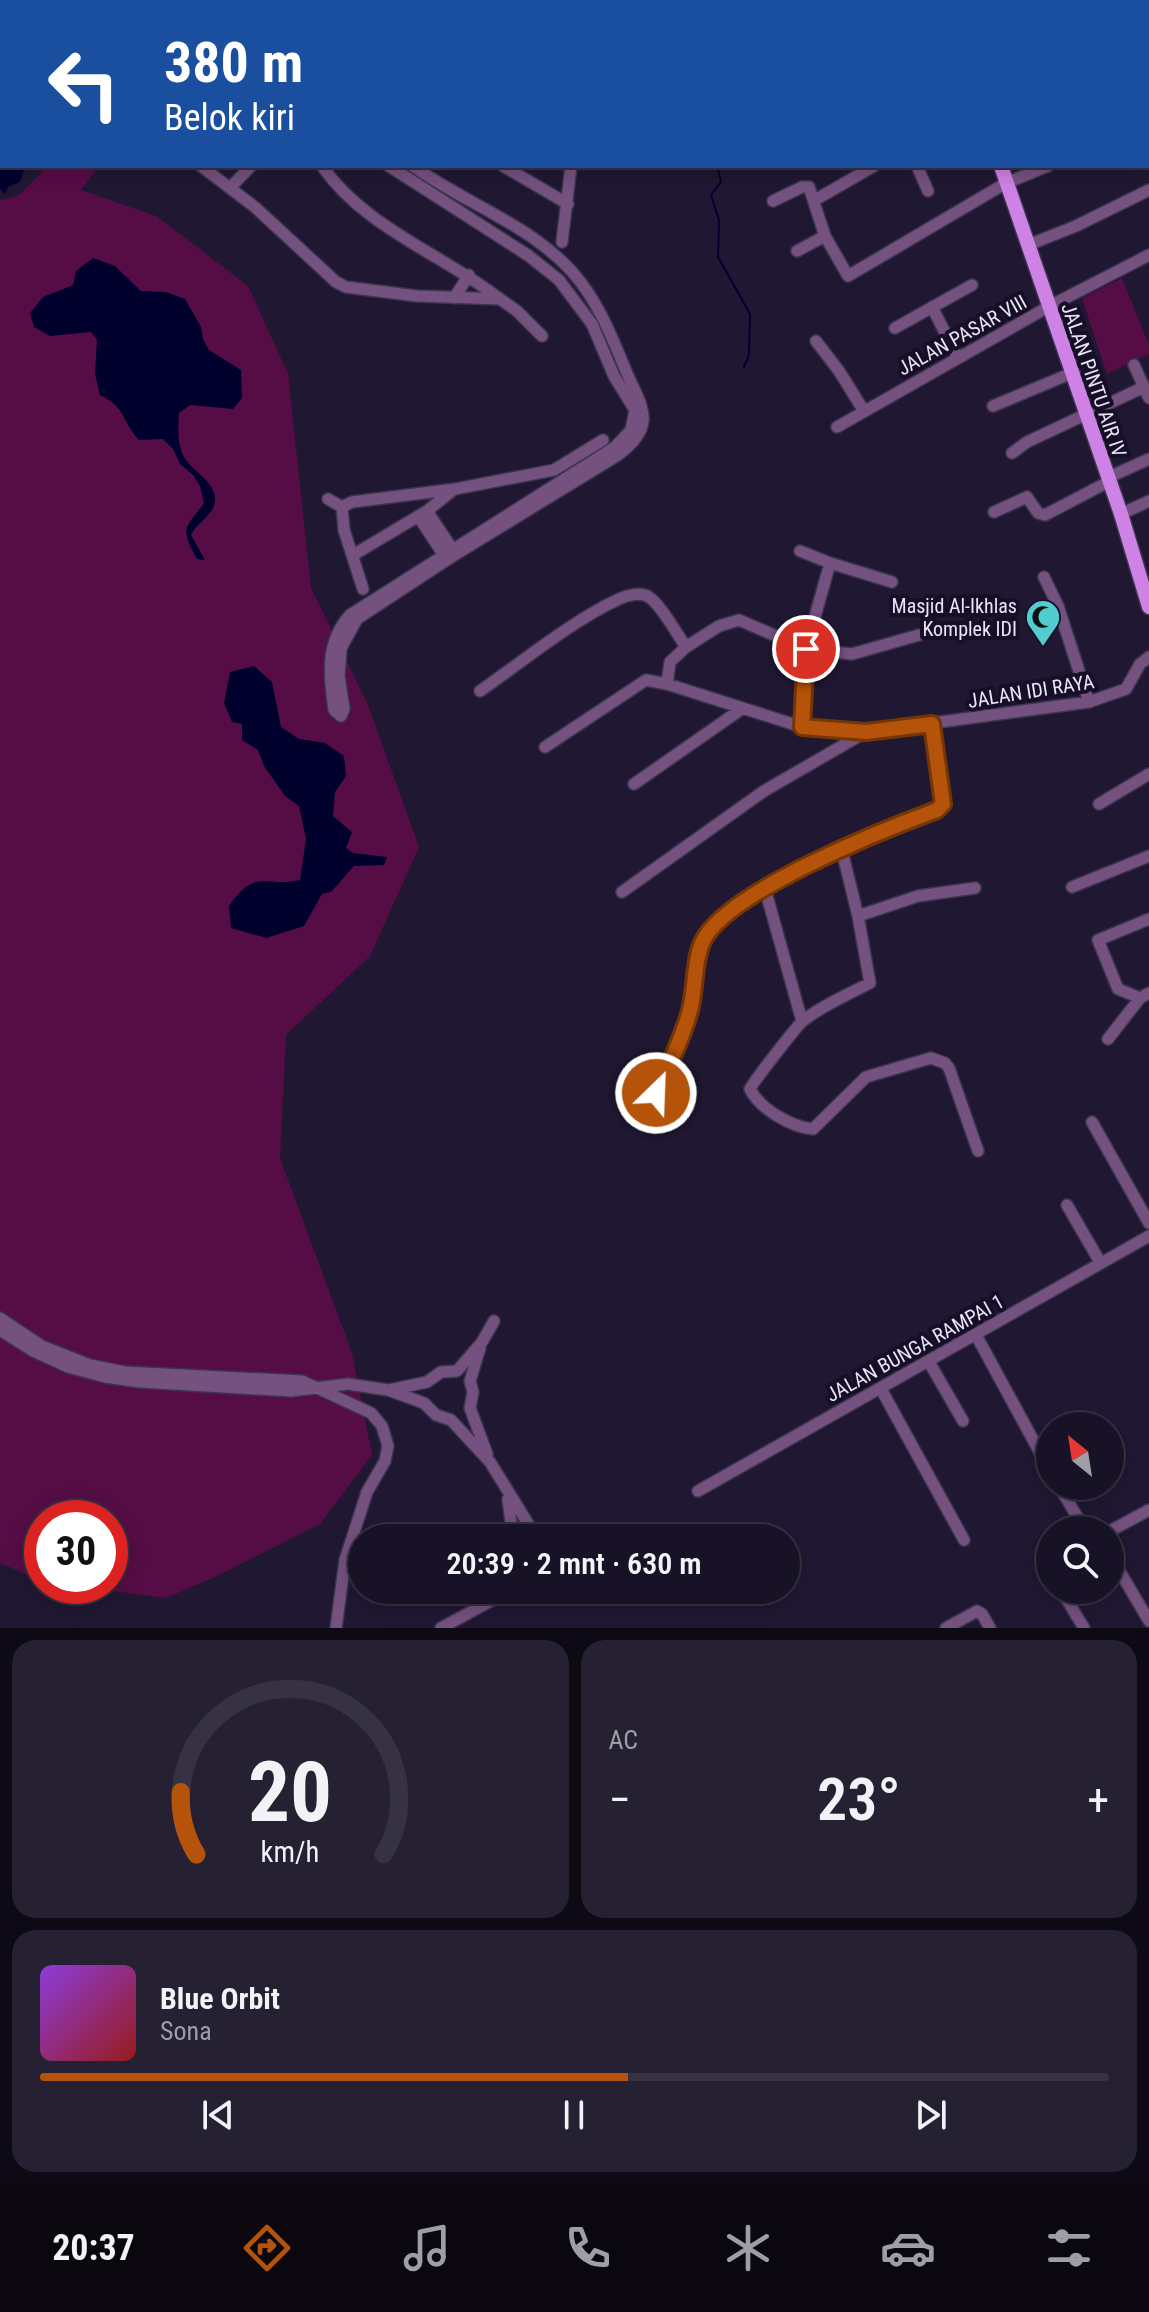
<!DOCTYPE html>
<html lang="id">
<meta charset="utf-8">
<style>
:root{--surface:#181226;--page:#252032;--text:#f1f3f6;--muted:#9f9ea7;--line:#363243;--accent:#b45309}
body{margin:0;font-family:"Roboto Condensed",sans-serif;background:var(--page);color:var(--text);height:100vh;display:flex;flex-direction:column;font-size:30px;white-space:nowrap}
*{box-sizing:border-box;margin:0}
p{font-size:26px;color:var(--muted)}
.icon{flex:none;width:44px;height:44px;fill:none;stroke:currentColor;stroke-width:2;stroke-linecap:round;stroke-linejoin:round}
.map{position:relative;height:1628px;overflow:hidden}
.sheet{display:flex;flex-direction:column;gap:12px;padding:12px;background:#0d0a15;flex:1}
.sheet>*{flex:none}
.top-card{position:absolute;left:0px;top:0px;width:1150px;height:168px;box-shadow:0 4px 20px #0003,0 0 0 2px var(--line);background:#1a4fa0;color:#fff;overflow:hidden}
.needle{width:52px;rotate:330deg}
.tools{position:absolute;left:1036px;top:1412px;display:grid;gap:16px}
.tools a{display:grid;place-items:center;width:88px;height:88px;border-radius:50%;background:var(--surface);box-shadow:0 4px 20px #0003,0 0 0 2px var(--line);font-size:40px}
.speed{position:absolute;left:24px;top:1500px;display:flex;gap:16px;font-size:40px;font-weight:700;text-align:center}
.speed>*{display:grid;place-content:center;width:104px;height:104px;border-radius:50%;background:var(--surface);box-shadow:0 4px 20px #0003,0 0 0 2px var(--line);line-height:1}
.speed .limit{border:12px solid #d22;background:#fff;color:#111}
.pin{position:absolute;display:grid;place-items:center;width:68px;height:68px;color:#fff;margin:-34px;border:4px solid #fff;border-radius:50%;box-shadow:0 2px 8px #0007}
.me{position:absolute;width:88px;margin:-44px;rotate:24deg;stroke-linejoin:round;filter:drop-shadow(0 0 6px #0008)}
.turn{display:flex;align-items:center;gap:28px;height:168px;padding:0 32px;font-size:36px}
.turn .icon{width:104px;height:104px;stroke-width:2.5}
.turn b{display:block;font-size:56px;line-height:68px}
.big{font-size:60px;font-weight:600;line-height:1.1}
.sheet .tile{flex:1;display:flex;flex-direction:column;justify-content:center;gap:12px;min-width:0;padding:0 28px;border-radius:24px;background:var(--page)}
.sheet .dial{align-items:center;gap:0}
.dial svg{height:208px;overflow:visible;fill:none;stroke:var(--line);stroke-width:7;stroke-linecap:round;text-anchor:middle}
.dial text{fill:var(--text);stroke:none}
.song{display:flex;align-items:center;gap:24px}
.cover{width:96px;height:96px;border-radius:12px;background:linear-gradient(135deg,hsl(270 70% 55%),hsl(0 70% 35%))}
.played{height:8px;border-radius:4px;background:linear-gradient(90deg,var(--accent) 55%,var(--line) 55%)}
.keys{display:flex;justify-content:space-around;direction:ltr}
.heat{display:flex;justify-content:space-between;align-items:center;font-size:44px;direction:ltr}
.sheet .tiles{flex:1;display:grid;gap:12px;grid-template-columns:1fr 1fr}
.tile:last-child{grid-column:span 2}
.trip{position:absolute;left:348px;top:1524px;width:452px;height:80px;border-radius:40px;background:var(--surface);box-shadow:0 4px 20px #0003,0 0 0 2px var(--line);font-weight:600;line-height:80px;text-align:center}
.dock{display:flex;height:128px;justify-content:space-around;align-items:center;background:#0a070f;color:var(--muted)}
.dock .icon{width:56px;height:56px}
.dock .selected{color:var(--accent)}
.dock b{font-size:36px;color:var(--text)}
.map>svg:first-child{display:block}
.green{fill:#560d46}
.water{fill:#00002f}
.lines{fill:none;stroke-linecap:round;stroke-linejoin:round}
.stream{stroke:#00002f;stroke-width:2}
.minor-casing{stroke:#3c354e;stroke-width:14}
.major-casing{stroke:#3c354e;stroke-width:17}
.minor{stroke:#755180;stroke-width:11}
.major{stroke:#ce82e5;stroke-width:14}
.route-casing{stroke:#753606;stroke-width:20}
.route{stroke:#b45309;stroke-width:14}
.labels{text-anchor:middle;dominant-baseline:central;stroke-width:8;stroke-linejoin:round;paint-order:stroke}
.street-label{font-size:20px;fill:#eae5f7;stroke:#170e27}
.poi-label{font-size:20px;fill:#eae5f7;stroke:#170e27;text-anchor:end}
</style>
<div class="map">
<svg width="1149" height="1628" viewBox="0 0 1149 1628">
<rect width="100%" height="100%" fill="#201832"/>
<path class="green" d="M48,166H99L81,190L156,216L248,286L288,374L311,588L368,705L419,847L370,956L286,1035L280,1158L352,1353L372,1455L320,1524L217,1576L166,1598L75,1586H110V1518H42V1581L0,1563V200L18,196Z
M1122,278L1149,345V354L1107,374L1082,298Z"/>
<path class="water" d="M0,103L2,166H25L20,182L8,187L5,194L0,189Z
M93,258L115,266L141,291L166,292L185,299L201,327L203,339L209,350L241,370L242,398L233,409L190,405L179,413C178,427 177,444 184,457C193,473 225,486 212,510C206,519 196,525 191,535L205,560L197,559C179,527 185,529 204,503L200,486L193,475L180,464L173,449L163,439L139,440C122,422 126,407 100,395L95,374L97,340L91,332L50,336L34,327L30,313L43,297L73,285L76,271Z
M254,666L272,682L281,727L299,739L325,743L344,756L346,776L335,792L333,816L352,832L346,848L353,853L387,857L384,865L354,866L331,892L322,894L304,926L266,938L231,928L229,906C256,867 264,888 300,880L306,839L299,806L285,796L264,766L258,750L242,740V724L232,722L224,703L230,672Z"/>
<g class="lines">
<path class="stream" d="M667,0L669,2
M717,166L721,182L711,195L719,220L718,257L750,314L749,355L744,367"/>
<g class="minor-casing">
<path id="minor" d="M309,0L310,2
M325,0V2
M368,0V2
M418,0L419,2
M496,0V2
M1031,0L1032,2
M283,2L284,0
M835,2L839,0
M1106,2L1110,0
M1148,70H1149
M1148,126L1149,125
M201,166L256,208L336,282L346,287L417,296L500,299L517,311L542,336
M322,166C365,228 442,254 500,299
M389,166L529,256L559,280L592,324L614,376L635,410L631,430L615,447L350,615C325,643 329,675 334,710L341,716L344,709L339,676L341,648L357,619L456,554L618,455C659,424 641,407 626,371C613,340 602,311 582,284C541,228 468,206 413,166
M503,166L568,204
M917,166L928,191
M230,188L251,166
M815,200L874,166
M773,201L802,187H809L825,236L848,276L1006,183L1048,166
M562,242L571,166
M1028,245L1076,226L1149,190
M797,251L825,236
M454,298L469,275
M932,307L958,358
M895,328L972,285
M816,341L839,371L864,411
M1134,365L1144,387
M993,406L1072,373
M837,427L1048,307L1149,255
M1012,453L1027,442L1144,387L1149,398
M1107,478L1149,459
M328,499L342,507
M427,511L455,553
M994,512L1027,497L1038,513L1045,515L1108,482
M1121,514L1149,501
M418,516L447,560
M800,551L830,563L892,582
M353,555L427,511L453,490
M1044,577L1058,606L1089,702
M363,589L344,530L342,507L352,502L455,489L554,470L603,440
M686,647L719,626L739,620L806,649L852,654L919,635
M480,691C522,662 573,620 619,599C627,595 641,592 649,597C661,605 677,634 686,647L670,662L667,684
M802,727L806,649L830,563
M545,747L646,680L667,684L802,727L866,732L1089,702L1126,689L1140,664L1149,657
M634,784L743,708
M1099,804L1149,774
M841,847L858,916L870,983C849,994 823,1005 804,1020C798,1024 751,1085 750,1089C760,1109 791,1127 813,1129L866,1077L931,1058L945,1063L949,1068L978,1151
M1072,887L1149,856
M765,889L802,1021
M622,892L764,791L866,732
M858,916L918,896L975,888
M1140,998L1118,989L1098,940L1149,919
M1108,1039L1140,998L1149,993
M656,1093C668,1067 681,1042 689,1014C696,992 693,964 702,943C723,893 885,829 937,810L943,804L932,724
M1092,1122L1149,1223
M1067,1205L1100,1262
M0,1318L42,1346L90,1365L125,1372L302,1381L371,1413L382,1426L388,1446L385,1461L367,1492L345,1560L336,1628
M0,1330L33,1351L68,1367L105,1377L140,1382L291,1391L348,1384L388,1390L424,1403L436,1415L451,1420L490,1462L537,1538
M976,1335L1050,1471
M480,1348L470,1381L473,1392L470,1408L487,1454
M929,1362L963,1421
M881,1389L964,1540
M389,1390L427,1382L441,1372L457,1371L482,1342L494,1321
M1059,1486L1085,1530
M698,1491L1149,1236
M508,1499L513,1538
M1110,1531L1149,1510
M1110,1555L1149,1621
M1050,1566V1571
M1061,1590L1084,1628
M441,1628L511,1590
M946,1628L977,1611L982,1614L990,1628"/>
</g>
<g class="major-casing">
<path id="major" d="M943,0L944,2
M1001,166L1121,514L1149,607"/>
</g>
<use href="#minor" class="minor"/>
<use href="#major" class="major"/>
</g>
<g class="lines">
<g class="route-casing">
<path id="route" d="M656,1093C668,1067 681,1042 689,1014C696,992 693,964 702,943C723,893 885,829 937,810L943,804L932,724L866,732L802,727L806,649"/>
</g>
<use href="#route" class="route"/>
</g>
<defs>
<g id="mosque-pin" transform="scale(1.8)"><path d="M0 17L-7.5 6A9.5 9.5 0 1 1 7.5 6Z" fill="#52cdcd" stroke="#170e27"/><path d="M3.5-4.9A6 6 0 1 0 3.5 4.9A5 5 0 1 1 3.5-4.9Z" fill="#111"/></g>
</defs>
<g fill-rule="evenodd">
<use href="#mosque-pin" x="1043" y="617"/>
</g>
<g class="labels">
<g class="street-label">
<text transform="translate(962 335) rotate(-29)">JALAN PASAR VIII</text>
<text transform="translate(1094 380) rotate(71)">JALAN PINTU AIR IV</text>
<text transform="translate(1031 691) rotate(-9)">JALAN IDI RAYA</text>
<text transform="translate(915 1348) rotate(-29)">JALAN BUNGA RAMPAI 1</text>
</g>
<g class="poi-label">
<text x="1017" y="606">Masjid Al-Ikhlas<tspan x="1017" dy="23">Komplek IDI</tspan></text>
</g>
</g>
</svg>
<div class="tools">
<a><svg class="needle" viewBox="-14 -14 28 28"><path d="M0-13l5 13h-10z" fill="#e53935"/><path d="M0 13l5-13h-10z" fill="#9f9ea7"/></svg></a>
<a><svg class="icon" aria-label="search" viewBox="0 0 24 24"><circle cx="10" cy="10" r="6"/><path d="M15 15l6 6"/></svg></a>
</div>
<div class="speed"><div class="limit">30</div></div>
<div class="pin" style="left:806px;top:649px;background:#d93025"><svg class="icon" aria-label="arrive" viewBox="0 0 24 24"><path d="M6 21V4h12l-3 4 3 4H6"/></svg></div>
<svg class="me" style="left:656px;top:1093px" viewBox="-20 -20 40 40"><circle r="17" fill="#b45309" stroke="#fff" stroke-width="3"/><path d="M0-11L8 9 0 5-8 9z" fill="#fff"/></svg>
<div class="trip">20:39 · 2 mnt · 630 m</div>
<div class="top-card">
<div class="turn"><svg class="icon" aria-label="left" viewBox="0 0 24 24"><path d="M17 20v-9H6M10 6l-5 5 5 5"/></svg><div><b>380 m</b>Belok kiri</div></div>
</div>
</div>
<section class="sheet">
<div class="tiles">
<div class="tile dial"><svg viewBox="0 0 100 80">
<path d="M14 69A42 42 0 1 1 86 69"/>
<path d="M14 69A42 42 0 0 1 8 45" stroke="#b45309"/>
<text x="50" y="56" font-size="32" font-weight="700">20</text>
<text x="50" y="72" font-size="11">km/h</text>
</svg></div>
<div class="tile"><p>AC</p>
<div class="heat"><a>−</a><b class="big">23°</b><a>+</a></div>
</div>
<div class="tile">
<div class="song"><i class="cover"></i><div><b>Blue Orbit</b><p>Sona</p></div></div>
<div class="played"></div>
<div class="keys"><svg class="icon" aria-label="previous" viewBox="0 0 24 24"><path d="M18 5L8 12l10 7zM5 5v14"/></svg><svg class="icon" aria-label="pause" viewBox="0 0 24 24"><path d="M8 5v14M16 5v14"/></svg><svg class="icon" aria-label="next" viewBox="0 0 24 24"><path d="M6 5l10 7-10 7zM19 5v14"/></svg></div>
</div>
</div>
</section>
<nav class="dock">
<b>20:37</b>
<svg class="icon selected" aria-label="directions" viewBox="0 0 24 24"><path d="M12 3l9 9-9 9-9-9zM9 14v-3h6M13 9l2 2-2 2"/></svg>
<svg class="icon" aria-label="music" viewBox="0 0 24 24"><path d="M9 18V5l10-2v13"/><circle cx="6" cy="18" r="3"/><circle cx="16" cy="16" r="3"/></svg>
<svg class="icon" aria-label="phone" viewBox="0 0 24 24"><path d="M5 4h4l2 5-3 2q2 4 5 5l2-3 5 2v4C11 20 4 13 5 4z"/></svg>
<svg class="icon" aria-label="climate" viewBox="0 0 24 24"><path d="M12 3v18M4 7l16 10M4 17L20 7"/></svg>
<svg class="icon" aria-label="car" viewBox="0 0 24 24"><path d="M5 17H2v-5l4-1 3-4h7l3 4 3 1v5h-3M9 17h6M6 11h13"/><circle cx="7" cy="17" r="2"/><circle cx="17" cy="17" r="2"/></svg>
<svg class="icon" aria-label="filters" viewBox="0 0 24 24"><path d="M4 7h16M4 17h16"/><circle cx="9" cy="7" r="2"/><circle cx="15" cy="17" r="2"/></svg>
</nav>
